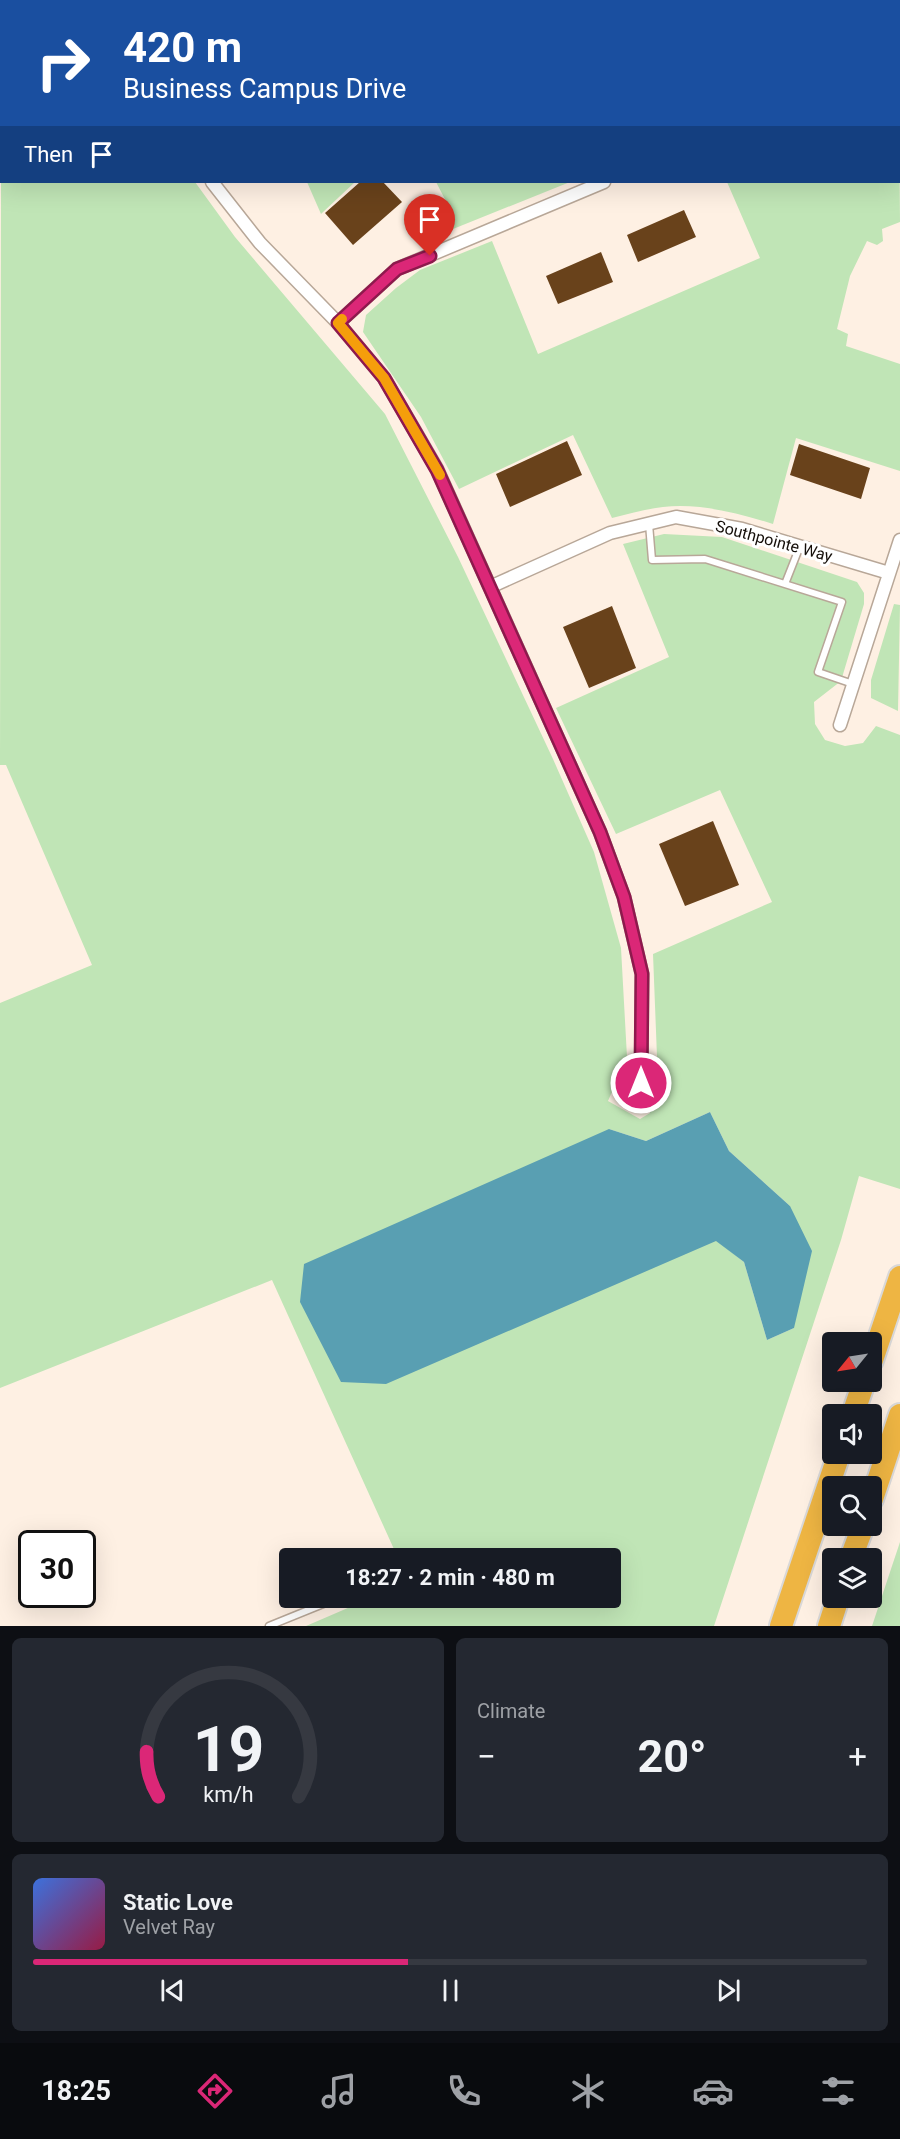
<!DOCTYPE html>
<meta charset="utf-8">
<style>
:root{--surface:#171b24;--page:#242831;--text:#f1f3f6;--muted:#9ea1a6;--line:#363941;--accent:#db2777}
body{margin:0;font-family:Roboto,sans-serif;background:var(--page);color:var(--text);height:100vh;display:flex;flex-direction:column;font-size:22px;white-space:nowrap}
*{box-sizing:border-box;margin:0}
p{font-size:20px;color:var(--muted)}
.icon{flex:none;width:33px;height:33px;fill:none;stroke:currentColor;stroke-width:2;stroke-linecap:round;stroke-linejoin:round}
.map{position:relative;height:1626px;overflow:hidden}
.side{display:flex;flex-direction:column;gap:12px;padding:12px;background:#0d0f14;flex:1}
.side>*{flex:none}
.guide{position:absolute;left:0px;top:0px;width:900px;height:183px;box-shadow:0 6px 24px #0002;background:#1a4fa0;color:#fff;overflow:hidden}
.needle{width:39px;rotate:240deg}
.buttons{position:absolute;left:822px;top:1332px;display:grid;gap:12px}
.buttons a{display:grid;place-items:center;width:60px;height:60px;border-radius:6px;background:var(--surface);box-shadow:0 6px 24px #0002;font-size:30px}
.speed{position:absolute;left:18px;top:1530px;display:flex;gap:12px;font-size:30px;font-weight:700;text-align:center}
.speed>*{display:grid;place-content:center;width:78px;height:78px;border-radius:50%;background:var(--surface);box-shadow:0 6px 24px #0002;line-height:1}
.speed .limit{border:3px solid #111;border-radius:9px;background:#fff;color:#111}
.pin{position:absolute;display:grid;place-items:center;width:51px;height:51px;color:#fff;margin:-62px -26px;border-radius:50% 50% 50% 0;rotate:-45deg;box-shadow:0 0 6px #0007}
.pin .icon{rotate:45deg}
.me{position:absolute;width:66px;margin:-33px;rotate:0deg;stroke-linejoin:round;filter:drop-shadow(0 0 4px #0008)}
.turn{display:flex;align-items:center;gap:21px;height:126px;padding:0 24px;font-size:27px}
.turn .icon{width:78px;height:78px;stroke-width:2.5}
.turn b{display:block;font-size:42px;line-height:51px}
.then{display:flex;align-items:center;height:57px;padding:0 24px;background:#0003;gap:12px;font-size:22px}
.big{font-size:45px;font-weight:700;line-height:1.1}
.side .tile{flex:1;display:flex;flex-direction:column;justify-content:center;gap:9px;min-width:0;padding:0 21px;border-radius:9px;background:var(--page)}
.side .dial{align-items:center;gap:0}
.dial svg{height:156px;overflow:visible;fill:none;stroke:var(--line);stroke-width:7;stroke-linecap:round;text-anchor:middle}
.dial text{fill:var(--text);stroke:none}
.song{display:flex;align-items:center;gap:18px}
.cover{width:72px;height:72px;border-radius:9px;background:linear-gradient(135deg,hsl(220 70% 55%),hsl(340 70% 35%))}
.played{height:6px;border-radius:3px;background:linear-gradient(90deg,var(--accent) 45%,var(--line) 45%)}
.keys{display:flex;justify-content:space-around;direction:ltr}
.heat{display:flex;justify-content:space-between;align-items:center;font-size:33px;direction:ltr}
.side .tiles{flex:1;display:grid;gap:12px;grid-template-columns:1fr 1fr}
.tile:last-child{grid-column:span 2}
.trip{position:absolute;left:279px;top:1548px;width:342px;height:60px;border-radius:6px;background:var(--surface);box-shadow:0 6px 24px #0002;font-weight:700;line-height:60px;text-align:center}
.menu{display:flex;height:96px;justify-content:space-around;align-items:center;background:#090b0e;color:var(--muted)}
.menu .icon{width:42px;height:42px}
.menu .active{color:var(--accent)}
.menu b{font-size:27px;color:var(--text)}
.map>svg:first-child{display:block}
.green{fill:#c0e5b6;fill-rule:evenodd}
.water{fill:#599fb2}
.building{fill:#69421b}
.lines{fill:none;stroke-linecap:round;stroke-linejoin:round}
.lane-casing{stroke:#b8a798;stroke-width:9}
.street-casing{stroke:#b8a798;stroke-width:15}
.highway-casing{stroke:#d9d8d8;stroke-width:26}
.lane{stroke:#fff;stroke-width:6}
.street{stroke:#fff;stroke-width:12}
.highway{stroke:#eeb543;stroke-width:22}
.route-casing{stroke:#8e194d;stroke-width:15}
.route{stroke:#db2777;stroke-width:10}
.slow{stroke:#f59e0b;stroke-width:10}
.labels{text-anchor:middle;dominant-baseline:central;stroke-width:6;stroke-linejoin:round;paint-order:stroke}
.street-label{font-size:16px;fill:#140e09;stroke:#fff}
</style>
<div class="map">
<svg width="900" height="1626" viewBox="0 0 900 1626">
<rect width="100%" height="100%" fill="#fef0e3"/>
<path class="green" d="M623,0H895L619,1Z
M899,107L900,222L882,229L883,241L877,245L867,241L850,276L837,329L848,334L846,346L900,364V471L796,438L773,524C738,513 700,503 663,507C646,509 629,514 612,518L573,435L459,489L421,417L363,332L366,315L396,288L420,270L492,241L538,354L760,258L727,182H898Z
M1,181L195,182L235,237L385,414L458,557L553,759L594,852L621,948L627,1057L608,1101L640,1119L650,1113L657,1057L653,954L772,902L720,790L616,834L556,708L669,657L623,544L664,534L722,537L857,582L864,593V604L841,681L814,702L815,724L825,740L845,746L863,743L876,726L900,735V1189L859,1176L841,1240L714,1626H306L371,1598H610V1558H398L272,1280L0,1388V1003L92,965L6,765H0ZM710,1112L729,1151L790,1206L794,1328L767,1340L744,1262L716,1240L685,1253L609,1129L646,1141Z
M307,182H355L321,214Z
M436,182H570L453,229L445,225L440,212L449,207Z
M894,604L900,605L898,711L871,698V680Z
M900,1542V1626H872Z"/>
<path class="water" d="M710,1112L729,1151L790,1206L812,1251L794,1328L767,1340L744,1262L716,1241L386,1384L341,1382L300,1302L304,1264L609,1129L646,1141Z"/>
<path class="building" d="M360,182H383L402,202L353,245L325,213Z
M684,210L696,237L638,262L627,235Z
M601,252L613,282L558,304L546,276Z
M567,441L582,475L510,507L496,474Z
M799,444L870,468L861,499L790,475Z
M612,606L636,668L589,688L563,627Z
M713,821L739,885L685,906L659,844Z"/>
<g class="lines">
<g class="lane-casing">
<path id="lane" d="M243,0L244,2
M443,0L444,2
M290,2L294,0
M330,2L333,0
M649,524L652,560L705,559L842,602L818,672L853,684
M785,584L800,546
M269,1626L338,1598"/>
</g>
<g class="street-casing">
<path id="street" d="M113,0L114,2
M569,0L570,2
M0,166L2,165
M212,182L260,243L338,323L384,378L437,469L600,832L624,897L642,974L641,1083
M338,323L397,269L604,182
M490,587L610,533L676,517L742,529L889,573
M840,725L900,540"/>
</g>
<g class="highway-casing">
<path id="highway" d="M872,1360L900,1277
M853,1414L864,1382
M872,1499L900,1415
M851,1558L863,1526
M781,1626L839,1454
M829,1626L838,1598"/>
</g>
<use href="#lane" class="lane"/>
<use href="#street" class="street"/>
<use href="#highway" class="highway"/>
</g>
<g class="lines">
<g class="route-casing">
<path id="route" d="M430,256L397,269L338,323L384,378L437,470L600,832L624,897L642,974L641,1083"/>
</g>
<use href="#route" class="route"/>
<path class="slow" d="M342,319L338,323L384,378L440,475"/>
</g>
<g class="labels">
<g class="street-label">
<text transform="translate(774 541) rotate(15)">Southpointe Way</text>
</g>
</g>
</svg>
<div class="buttons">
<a><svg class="needle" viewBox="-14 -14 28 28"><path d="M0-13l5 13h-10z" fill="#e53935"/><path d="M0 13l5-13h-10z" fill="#9ea1a6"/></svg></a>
<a><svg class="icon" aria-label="sound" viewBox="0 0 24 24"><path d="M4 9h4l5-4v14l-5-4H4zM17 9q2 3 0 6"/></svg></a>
<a><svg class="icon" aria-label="search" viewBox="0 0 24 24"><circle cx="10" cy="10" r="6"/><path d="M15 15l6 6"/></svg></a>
<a><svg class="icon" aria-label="layers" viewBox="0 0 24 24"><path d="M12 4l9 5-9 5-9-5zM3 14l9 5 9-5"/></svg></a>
</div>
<div class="speed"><div class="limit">30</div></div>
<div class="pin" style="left:430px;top:256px;background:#d93025"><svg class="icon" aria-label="arrive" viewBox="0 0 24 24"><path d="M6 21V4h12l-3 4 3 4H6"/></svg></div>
<svg class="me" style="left:641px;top:1083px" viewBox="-20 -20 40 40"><circle r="17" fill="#db2777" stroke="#fff" stroke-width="3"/><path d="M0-11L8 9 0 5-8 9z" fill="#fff"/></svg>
<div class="trip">18:27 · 2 min · 480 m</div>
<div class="guide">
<div class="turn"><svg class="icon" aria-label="right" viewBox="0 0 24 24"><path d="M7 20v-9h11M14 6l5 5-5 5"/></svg><div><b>420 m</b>Business Campus Drive</div></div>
<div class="then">Then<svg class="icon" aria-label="arrive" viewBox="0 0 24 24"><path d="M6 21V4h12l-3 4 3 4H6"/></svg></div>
</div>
</div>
<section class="side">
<div class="tiles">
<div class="tile dial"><svg viewBox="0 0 100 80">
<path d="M14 69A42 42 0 1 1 86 69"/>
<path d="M14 69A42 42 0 0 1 8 46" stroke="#db2777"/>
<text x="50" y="56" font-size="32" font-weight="700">19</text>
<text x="50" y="72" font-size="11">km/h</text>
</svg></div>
<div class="tile"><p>Climate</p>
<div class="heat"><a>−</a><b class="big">20°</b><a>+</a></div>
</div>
<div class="tile">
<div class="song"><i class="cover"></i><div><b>Static Love</b><p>Velvet Ray</p></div></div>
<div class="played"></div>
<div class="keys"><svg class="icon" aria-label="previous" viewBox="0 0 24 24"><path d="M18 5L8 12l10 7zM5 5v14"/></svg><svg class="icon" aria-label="pause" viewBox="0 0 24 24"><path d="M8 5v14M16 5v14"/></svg><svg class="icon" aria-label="next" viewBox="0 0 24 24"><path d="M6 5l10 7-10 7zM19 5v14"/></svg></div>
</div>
</div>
</section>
<nav class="menu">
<b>18:25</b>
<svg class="icon active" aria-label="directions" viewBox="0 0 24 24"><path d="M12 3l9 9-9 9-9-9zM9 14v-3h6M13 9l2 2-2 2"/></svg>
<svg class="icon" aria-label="music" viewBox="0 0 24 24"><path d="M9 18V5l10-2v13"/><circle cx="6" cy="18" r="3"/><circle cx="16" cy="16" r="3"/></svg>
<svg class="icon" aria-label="phone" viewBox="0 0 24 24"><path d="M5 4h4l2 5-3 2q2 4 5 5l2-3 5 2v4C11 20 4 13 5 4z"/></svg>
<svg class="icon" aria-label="climate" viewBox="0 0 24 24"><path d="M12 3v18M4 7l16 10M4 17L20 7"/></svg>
<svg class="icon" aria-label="car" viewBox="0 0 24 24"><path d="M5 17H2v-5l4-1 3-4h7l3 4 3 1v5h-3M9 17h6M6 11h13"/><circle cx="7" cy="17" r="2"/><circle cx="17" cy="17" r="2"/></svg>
<svg class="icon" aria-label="filters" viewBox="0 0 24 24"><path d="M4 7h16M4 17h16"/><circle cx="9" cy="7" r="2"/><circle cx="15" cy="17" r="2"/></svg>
</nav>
